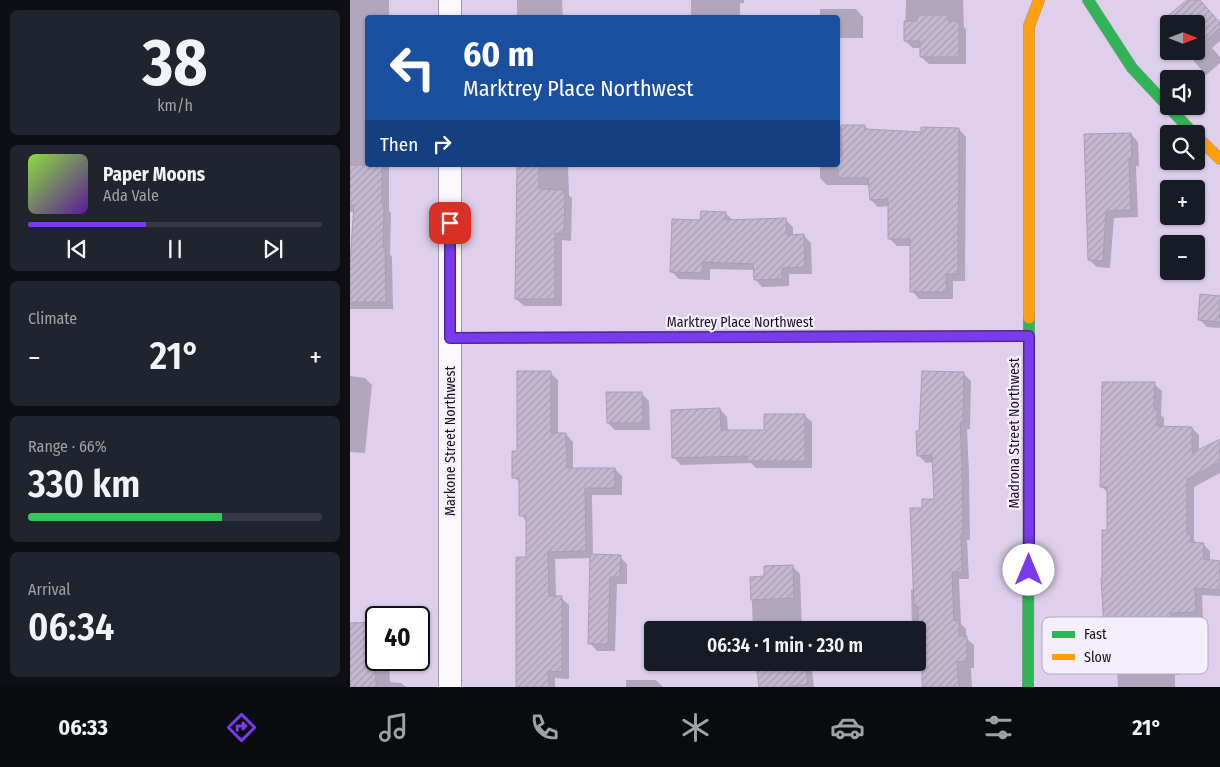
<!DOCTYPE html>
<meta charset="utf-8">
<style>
:root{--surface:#171b24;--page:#20242c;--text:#f1f3f6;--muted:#9ea1a6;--line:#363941;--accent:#7c3aed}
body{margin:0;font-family:"Fira Sans Condensed",sans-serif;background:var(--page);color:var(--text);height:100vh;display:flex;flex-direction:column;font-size:19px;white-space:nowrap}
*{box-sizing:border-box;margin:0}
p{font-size:16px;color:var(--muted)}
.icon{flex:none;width:28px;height:28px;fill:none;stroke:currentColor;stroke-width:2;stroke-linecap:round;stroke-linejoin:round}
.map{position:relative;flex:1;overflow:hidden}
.drawer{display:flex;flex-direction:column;gap:10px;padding:10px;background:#0d0f14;width:350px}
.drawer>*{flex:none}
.banner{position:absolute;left:15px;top:15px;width:475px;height:152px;border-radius:5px;box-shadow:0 1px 4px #0004;background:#1a4fa0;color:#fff;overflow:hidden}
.needle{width:32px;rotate:90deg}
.tools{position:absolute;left:810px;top:15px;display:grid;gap:10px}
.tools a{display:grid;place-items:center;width:45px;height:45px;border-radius:5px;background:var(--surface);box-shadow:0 1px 4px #0004;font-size:25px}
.speed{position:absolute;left:15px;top:606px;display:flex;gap:10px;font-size:25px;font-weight:700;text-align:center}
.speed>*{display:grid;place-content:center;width:65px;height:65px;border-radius:50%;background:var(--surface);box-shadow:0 1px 4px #0004;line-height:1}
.speed .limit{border:2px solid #111;border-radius:8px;background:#fff;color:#111}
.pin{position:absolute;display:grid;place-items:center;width:42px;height:42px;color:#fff;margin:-21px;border-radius:10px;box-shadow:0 2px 8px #0006}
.me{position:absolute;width:55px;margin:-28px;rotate:0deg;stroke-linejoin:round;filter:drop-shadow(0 0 4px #0008)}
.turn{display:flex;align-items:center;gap:18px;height:105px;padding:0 15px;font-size:22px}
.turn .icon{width:65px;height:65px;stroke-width:2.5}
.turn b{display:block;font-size:35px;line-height:42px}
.then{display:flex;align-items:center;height:48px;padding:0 15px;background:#0003;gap:10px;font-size:19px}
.big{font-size:38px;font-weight:600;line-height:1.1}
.drawer .card{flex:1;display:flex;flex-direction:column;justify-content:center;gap:8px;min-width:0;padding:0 18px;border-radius:8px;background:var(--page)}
.drawer .dial{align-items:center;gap:0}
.dial b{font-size:65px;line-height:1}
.song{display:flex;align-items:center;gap:15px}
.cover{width:60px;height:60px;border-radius:8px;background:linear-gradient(135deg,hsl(90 70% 55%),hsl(270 70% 35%))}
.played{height:5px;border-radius:2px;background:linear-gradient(90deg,var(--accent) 40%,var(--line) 40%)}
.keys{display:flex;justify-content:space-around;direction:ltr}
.heat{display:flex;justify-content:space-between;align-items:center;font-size:28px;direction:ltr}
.charge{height:8px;border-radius:4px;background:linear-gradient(90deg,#34c759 66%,var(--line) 0)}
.trip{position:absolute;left:294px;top:621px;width:282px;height:50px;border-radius:5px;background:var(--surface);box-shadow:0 1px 4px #0004;font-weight:600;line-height:50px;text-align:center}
.dock{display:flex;height:80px;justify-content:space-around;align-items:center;background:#090b0e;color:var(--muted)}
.dock .icon{width:35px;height:35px}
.dock .current{color:var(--accent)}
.dock b{font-size:22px;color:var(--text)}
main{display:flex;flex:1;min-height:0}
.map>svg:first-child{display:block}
.shadow{fill:#0003}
.building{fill:url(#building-hatch);stroke:#aa9eb6}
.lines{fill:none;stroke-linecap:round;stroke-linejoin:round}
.street-casing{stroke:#a094ab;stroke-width:24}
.fast-casing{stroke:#a094ab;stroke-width:12}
.slow-casing{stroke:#a094ab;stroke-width:12}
.street{stroke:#faf8fc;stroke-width:22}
.fast{stroke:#30b455;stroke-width:11}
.slow{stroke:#ff9f0a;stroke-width:11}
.route-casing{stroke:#51269a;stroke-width:12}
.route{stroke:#7c3aed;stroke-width:9}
.labels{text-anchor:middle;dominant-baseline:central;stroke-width:4.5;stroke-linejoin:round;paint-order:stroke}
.street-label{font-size:14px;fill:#1b0f25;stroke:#f5effc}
.key{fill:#f5effc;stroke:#b4acbc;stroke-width:1}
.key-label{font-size:14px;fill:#1b0f25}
</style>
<main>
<section class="drawer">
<div class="card dial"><b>38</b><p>km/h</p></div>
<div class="card">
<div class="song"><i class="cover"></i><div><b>Paper Moons</b><p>Ada Vale</p></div></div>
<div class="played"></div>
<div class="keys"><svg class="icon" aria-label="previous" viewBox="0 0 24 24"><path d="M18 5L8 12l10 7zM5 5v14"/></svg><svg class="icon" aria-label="pause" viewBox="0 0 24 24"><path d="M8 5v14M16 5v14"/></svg><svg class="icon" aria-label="next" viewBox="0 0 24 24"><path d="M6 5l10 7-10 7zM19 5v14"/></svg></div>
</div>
<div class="card"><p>Climate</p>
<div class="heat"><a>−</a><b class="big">21°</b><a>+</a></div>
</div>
<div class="card"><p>Range · 66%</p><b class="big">330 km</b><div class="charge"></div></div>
<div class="card"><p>Arrival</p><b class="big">06:34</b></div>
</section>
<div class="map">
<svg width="870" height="687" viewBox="0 0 870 687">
<defs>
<pattern id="building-hatch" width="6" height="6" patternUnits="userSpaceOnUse" patternTransform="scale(1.25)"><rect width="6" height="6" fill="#c4b8d0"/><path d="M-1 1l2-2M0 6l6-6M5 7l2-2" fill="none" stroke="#a89db2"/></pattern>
</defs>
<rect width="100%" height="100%" fill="#ded0ec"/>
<path class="shadow" d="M0,0H39V18H18V165H39V211L41,213L40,255L42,256L43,309H0V262L5,212H0Z
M167,0H212L213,18H167Z
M341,0H394V3H390V18H341Z
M556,0H613L614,27L616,29V64H579L571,57V48H563L555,41Z
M839,0H850L870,24V41L862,48L870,57V63L856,75L835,51H846V24Z
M470,9H506L513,17V38H488V18H470Z
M515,126L519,131L572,133L609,129L616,137L615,281H603V299H569L562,291V246H547L539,238V206L528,207L521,200L520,185H477L470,178V165H488V127Z
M781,134L788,142L789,166H786L788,217L764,218L760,268L747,267L739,260Z
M168,165H218L219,195L222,198L221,241L212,240V306H174L166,299Z
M375,213L383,220H436L443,227V236H454L461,243L462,274H439V286L412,287L405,279V270L360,269V280L329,279L322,272L351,221Z
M870,297V328L857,327L849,319Z
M200,373L208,380V434H216L223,442V469H265L272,476V495H242L243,556L270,557L277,564V584H267L265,651H247L240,643L241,558L205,559L206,597L211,598L219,605V679L205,678V687H167L177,558V521L171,515V484L164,477L169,452Z
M614,374L621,381L620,429H617L619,473L620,540H617L619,579H609L611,624L616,629V638L624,645V668H621L622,687H574L573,669H570L564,662H568V630H562L561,590L565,589L573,509L586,500L584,462L576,463L568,455L570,432Z
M0,376L15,378L22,385L15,453L0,452Z
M804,384L812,391L811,415L814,418V428H842L849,435V451L870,440V473L844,487V540L848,544H853L860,551V561L870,562V596L852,595L853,619L828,620L830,675H825V687H768L767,667L758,660V493L752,487Z
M291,393L299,401L300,430H265L258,423Z
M370,409L377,417L378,431H416L454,415L462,422V468H406L401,463L331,465L323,457Z
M442,566L450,574L452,630H403L401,578L416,577Z
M0,624H24L26,626V660H39L40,682L51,683L56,687H0Z
M407,662H461L464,687H410Z
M276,680H306L313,687H276Z"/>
<path class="building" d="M837,0H850L870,23V28L846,48V24H819L815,18Z
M567,15H598V21H609V57H570V41H554V21H567Z
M491,125H515V129L571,132V127L609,128L608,274H596L597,292H560V239H538V199L520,200L518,178H488V157H492Z
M781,133L782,159H779L781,210L756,211L753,261L738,260L734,134Z
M0,165H32V205H34L33,248H35L36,302H0V261L4,205H0Z
M167,165H189V189L215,190L214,234L205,233V299H165Z
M351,211L376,212L375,220L436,218L437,235L454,234L455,267L432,268V279L404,280L403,264L353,262L352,273L320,272L322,219L350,220Z
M850,294L870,296V322L848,320Z
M167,371H201V433H216L217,468H265V488H235L236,551L198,552L199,596H212V672L198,671L199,687H166V557H176V516H169V478H162V451H167Z
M572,371L614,372L613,422H610L612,465L613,533H611L612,572H602L604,621L609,620V636H617V661L607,662L609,687H572V662H568V606H564L560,508H572V499H584L582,455L567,456L566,431H569Z
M752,382H805L804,409H807V426L842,427V453L870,439V462L837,479V534L841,535L840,542L854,543L853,559L870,561V590L845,588L846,612L821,613L823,668L766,670L765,660H756L751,578H752V530H757V487H750Z
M256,392H292L293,423H257Z
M370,408L371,430H414V414H455V461H397V456L322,458L321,410Z
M240,554L271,555L270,577H260L258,644H238Z
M443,565L444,598L401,600L400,577L414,576V566Z
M25,622L26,687H0V623Z
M406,662H455L458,684L436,687H409Z"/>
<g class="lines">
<g class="street-casing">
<path id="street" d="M100,0V18
M100,165V687"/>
</g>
<g class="fast-casing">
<path id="fast" d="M738,0L782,68L844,134
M100,338L538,336
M678,687L679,318"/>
</g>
<g class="slow-casing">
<path id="slow" d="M846,136L870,159
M679,318V26L689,0
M538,336H679"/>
</g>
<use href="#street" class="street"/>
<use href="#fast" class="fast"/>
<use href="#slow" class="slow"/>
</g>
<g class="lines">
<g class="route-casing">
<path id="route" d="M100,223V338L679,336V570"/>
</g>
<use href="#route" class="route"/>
</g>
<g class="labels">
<g class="street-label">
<text x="390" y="322">Marktrey Place Northwest</text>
<text transform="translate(664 433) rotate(-90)">Madrona Street Northwest</text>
<text transform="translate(100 441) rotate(-90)">Markone Street Northwest</text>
</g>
</g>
<rect x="692" y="617" width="166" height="57" rx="8" class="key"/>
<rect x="702" y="631" width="23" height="7" fill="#30b455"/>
<rect x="702" y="654" width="23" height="6" fill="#ff9f0a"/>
<g class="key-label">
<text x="734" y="639">Fast</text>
<text x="734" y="662">Slow</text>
</g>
</svg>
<div class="tools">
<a><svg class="needle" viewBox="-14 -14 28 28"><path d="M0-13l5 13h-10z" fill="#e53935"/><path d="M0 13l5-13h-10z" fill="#9ea1a6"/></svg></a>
<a><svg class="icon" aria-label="sound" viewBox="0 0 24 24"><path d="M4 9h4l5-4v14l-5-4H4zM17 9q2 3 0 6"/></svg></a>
<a><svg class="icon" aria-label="search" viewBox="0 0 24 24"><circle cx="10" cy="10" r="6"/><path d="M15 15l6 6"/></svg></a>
<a>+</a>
<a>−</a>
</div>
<div class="speed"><div class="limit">40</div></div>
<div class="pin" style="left:100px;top:223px;background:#d93025"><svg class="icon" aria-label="arrive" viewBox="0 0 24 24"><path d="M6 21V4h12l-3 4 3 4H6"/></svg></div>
<svg class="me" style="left:679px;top:570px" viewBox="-20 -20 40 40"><circle r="19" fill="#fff"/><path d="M0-13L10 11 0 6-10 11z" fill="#7c3aed"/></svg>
<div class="trip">06:34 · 1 min · 230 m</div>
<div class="banner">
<div class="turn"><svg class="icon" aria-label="left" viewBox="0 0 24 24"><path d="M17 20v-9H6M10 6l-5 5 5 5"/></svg><div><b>60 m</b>Marktrey Place Northwest</div></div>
<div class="then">Then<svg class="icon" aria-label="right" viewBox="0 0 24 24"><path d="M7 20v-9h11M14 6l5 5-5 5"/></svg></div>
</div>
</div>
</main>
<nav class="dock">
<b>06:33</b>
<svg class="icon current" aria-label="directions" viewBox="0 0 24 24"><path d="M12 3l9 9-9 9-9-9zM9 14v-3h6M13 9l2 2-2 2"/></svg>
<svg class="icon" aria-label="music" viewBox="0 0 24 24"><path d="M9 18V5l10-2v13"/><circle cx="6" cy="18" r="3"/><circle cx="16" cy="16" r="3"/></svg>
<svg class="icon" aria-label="phone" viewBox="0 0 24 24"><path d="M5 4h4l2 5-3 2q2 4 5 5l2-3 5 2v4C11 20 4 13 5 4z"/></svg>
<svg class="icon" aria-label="climate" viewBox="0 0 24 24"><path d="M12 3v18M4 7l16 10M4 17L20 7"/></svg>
<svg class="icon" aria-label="car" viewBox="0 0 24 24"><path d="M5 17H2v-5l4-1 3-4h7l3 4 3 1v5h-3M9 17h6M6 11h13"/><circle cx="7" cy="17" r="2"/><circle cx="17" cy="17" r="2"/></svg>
<svg class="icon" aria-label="filters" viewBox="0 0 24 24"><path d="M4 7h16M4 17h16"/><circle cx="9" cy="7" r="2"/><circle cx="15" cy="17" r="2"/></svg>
<b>21°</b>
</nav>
